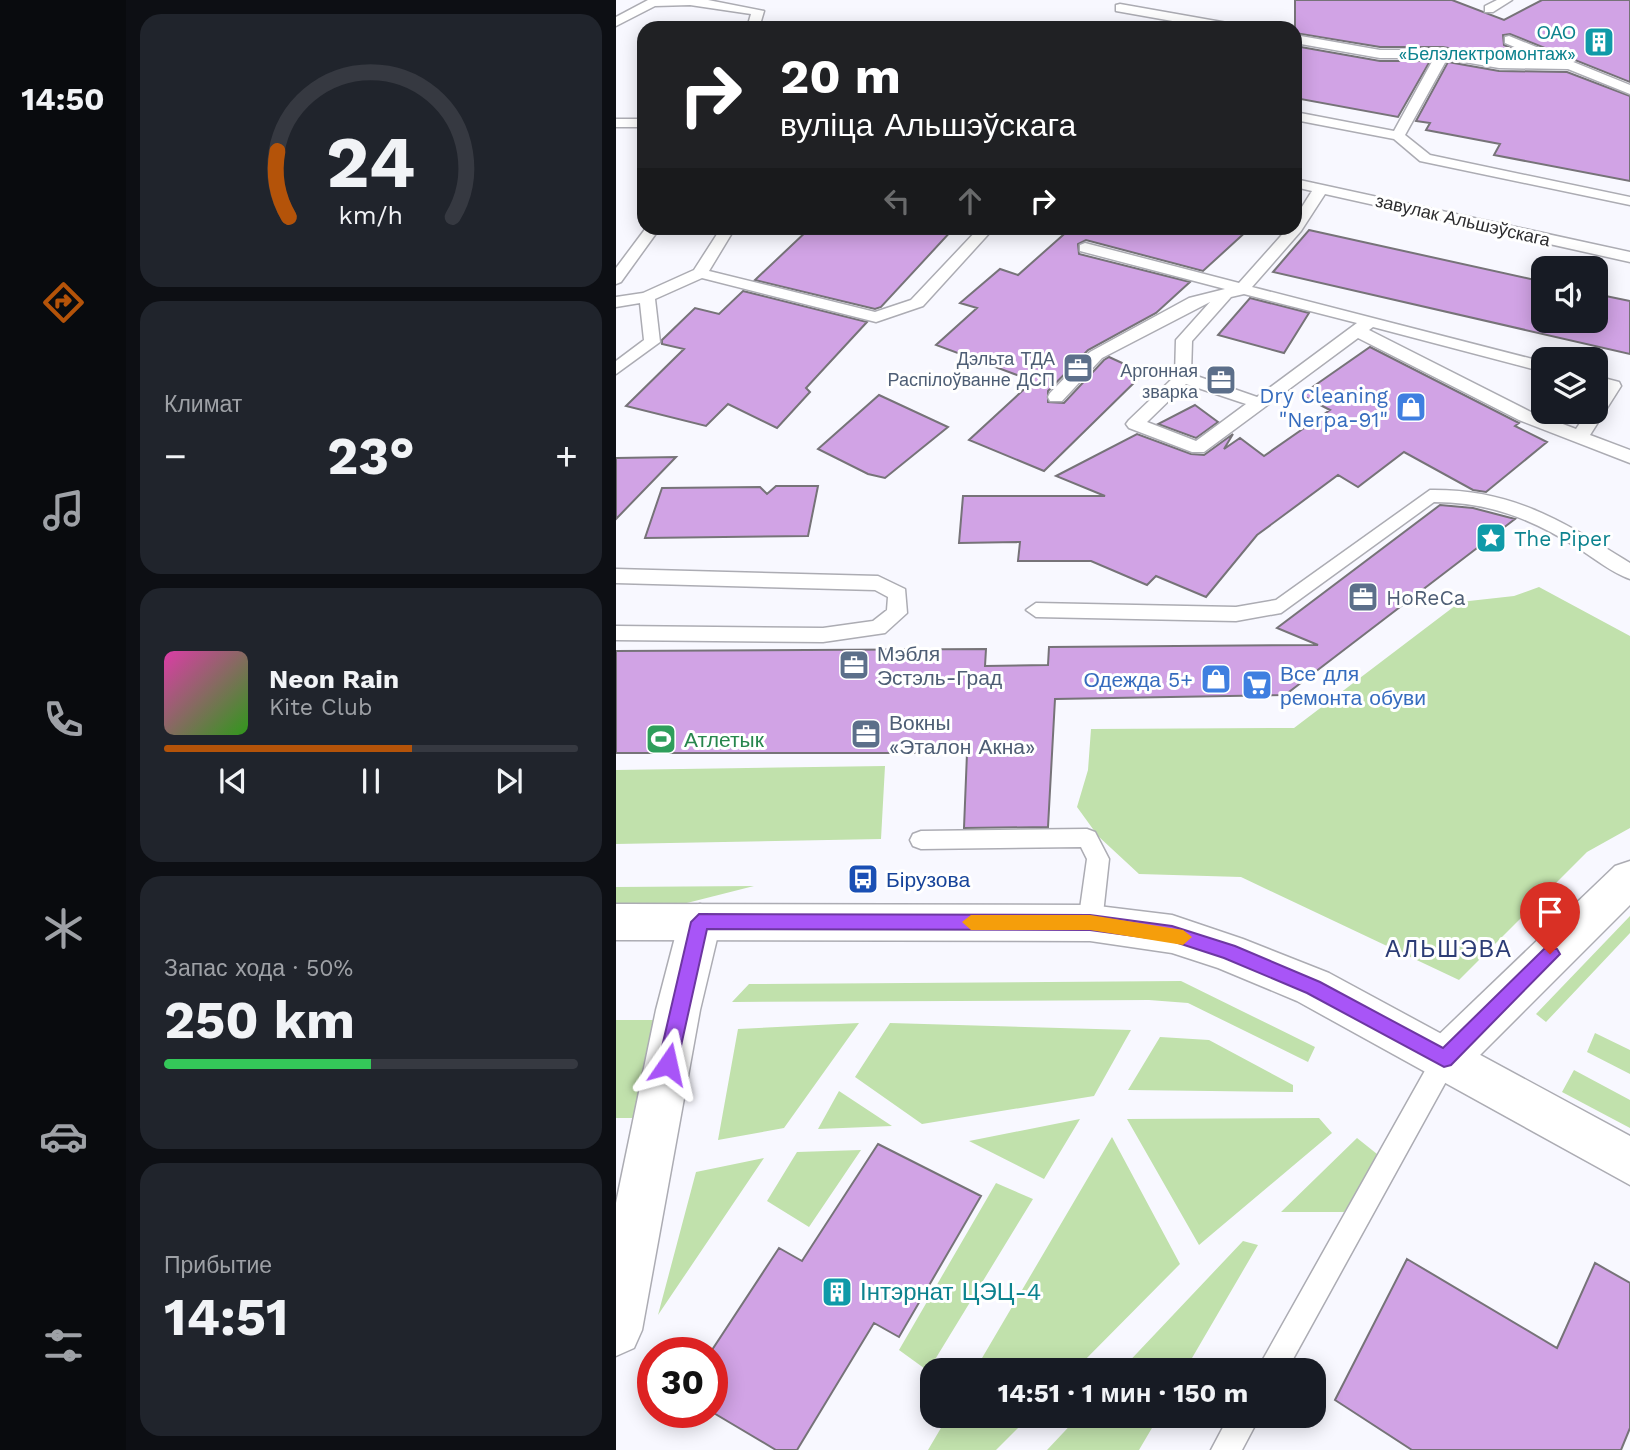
<!DOCTYPE html>
<html lang="ru">
<meta charset="utf-8">
<style>
:root{--surface:#171b24;--page:#20242c;--text:#f1f3f6;--muted:#9ea1a6;--line:#363941;--accent:#b45309}
body{margin:0;font-family:"Work Sans",sans-serif;background:var(--page);color:var(--text);height:100vh;display:flex;flex-direction:column;font-size:26px;white-space:nowrap}
*{box-sizing:border-box;margin:0}
p{font-size:23px;color:var(--muted)}
.icon{flex:none;width:38px;height:38px;fill:none;stroke:currentColor;stroke-width:2;stroke-linecap:round;stroke-linejoin:round}
.map{position:relative;flex:1;overflow:hidden}
.details{display:flex;flex-direction:column;gap:14px;padding:14px;background:#0d0f14;width:490px}
.details>*{flex:none}
.top-card{position:absolute;left:21px;top:21px;width:665px;height:214px;border-radius:21px;box-shadow:0 4px 18px #0003;background:#202124;color:#fff;overflow:hidden}
.tools{position:absolute;left:915px;top:256px;display:grid;gap:14px}
.tools a{display:grid;place-items:center;width:77px;height:77px;border-radius:14px;background:var(--surface);box-shadow:0 4px 18px #0003;font-size:35px}
.speed{position:absolute;left:21px;top:1337px;display:flex;gap:14px;font-size:35px;font-weight:700;text-align:center}
.speed>*{display:grid;place-content:center;width:91px;height:91px;border-radius:50%;background:var(--surface);box-shadow:0 4px 18px #0003;line-height:1}
.speed .limit{border:10px solid #d22;background:#fff;color:#111}
.pin{position:absolute;display:grid;place-items:center;width:60px;height:60px;color:#fff;margin:-72px -30px;border-radius:50% 50% 50% 0;rotate:-45deg;box-shadow:0 0 7px #0007}
.pin .icon{rotate:45deg}
.me{position:absolute;width:77px;margin:-38px;rotate:11deg;stroke-linejoin:round;filter:drop-shadow(0 0 5px #0008)}
.turn{display:flex;align-items:center;gap:24px;height:147px;padding:0 28px;font-size:32px}
.turn .icon{width:91px;height:91px;stroke-width:2.5}
.turn b{display:block;font-size:49px;line-height:60px}
.lanes{display:flex;align-items:center;height:66px;padding:0 28px;background:#0003;justify-content:center;gap:35px;direction:ltr}
.lanes .off{opacity:.35}
.big{font-size:52px;font-weight:700;line-height:1.1}
.details .widget{flex:1;display:flex;flex-direction:column;justify-content:center;gap:10px;min-width:0;padding:0 24px;border-radius:21px;background:var(--page)}
.details .dial{align-items:center;gap:0}
.dial svg{height:182px;overflow:visible;fill:none;stroke:var(--line);stroke-width:7;stroke-linecap:round;text-anchor:middle}
.dial text{fill:var(--text);stroke:none}
.song{display:flex;align-items:center;gap:21px}
.cover{width:84px;height:84px;border-radius:10px;background:linear-gradient(135deg,hsl(320 70% 55%),hsl(110 70% 35%))}
.played{height:7px;border-radius:4px;background:linear-gradient(90deg,var(--accent) 60%,var(--line) 60%)}
.keys{display:flex;justify-content:space-around;direction:ltr}
.heat{display:flex;justify-content:space-between;align-items:center;font-size:38px;direction:ltr}
.charge{height:10px;border-radius:5px;background:linear-gradient(90deg,#34c759 50%,var(--line) 0)}
.trip{position:absolute;left:304px;top:1358px;width:406px;height:70px;border-radius:21px;background:var(--surface);box-shadow:0 4px 18px #0003;font-weight:700;line-height:70px;text-align:center}
main{display:flex;flex:1;min-height:0}
.tabs{display:flex;flex-direction:column;width:126px;justify-content:space-around;align-items:center;background:#090b0e;color:var(--muted)}
.tabs .icon{width:49px;height:49px}
.tabs .on{color:var(--accent)}
.tabs b{font-size:32px;color:var(--text)}
.map>svg:first-child{display:block}
.green{fill:#c1e1ac}
.building{fill:#d1a3e5;stroke:#767378;stroke-width:2}
.lines{fill:none;stroke-linecap:round;stroke-linejoin:round}
.service-casing{stroke:#acacb3;stroke-width:3}
.minor-casing{stroke:#acacb3;stroke-width:3}
.tertiary-casing{stroke:#acacb3;stroke-width:3}
.secondary-casing{stroke:#acacb3;stroke-width:3}
.service{fill:#fff;fill-rule:evenodd}
.minor{fill:#fff;fill-rule:evenodd}
.tertiary{fill:#fff;fill-rule:evenodd}
.secondary{fill:#fff;fill-rule:evenodd}
.route{fill:#a855f7;stroke:#6d37a1;stroke-width:2}
.slow{fill:#f59e0b}
.labels{text-anchor:middle;dominant-baseline:central;stroke-width:6;stroke-linejoin:round;paint-order:stroke}
.far-culture-label{font-size:18px;fill:#0d838f;stroke:#fff;text-anchor:end}
.far-street-label{font-size:18px;fill:#2c2c2e;stroke:#fff}
.far-service-label{font-size:18px;fill:#4e5e75;stroke:#fff;text-anchor:end}
.shop-label{font-size:21px;fill:#366cbe;stroke:#fff;text-anchor:end}
.culture-label{font-size:21px;fill:#0d838f;stroke:#fff;text-anchor:start}
.service-label{font-size:21px;fill:#4e5e75;stroke:#fff;text-anchor:start}
.leisure-label{font-size:21px;fill:#27864d;stroke:#fff;text-anchor:start}
.transit-label{font-size:21px;fill:#164399;stroke:#fff;text-anchor:start}
.neighbourhood-label{font-size:23px;letter-spacing:2px;fill:#2c3c75;stroke:#fff}
.near-culture-label{font-size:24px;fill:#0d838f;stroke:#fff;text-anchor:start}
</style>
<main>
<nav class="tabs">
<b>14:50</b>
<svg class="icon on" aria-label="directions" viewBox="0 0 24 24"><path d="M12 3l9 9-9 9-9-9zM9 14v-3h6M13 9l2 2-2 2"/></svg>
<svg class="icon" aria-label="music" viewBox="0 0 24 24"><path d="M9 18V5l10-2v13"/><circle cx="6" cy="18" r="3"/><circle cx="16" cy="16" r="3"/></svg>
<svg class="icon" aria-label="phone" viewBox="0 0 24 24"><path d="M5 4h4l2 5-3 2q2 4 5 5l2-3 5 2v4C11 20 4 13 5 4z"/></svg>
<svg class="icon" aria-label="climate" viewBox="0 0 24 24"><path d="M12 3v18M4 7l16 10M4 17L20 7"/></svg>
<svg class="icon" aria-label="car" viewBox="0 0 24 24"><path d="M5 17H2v-5l4-1 3-4h7l3 4 3 1v5h-3M9 17h6M6 11h13"/><circle cx="7" cy="17" r="2"/><circle cx="17" cy="17" r="2"/></svg>
<svg class="icon" aria-label="filters" viewBox="0 0 24 24"><path d="M4 7h16M4 17h16"/><circle cx="9" cy="7" r="2"/><circle cx="15" cy="17" r="2"/></svg>
</nav>
<section class="details">
<div class="widget dial"><svg viewBox="0 0 100 80">
<path d="M14 69A42 42 0 1 1 86 69"/>
<path d="M14 69A42 42 0 0 1 9 40" stroke="#b45309"/>
<text x="50" y="56" font-size="32" font-weight="700">24</text>
<text x="50" y="72" font-size="11">km/h</text>
</svg></div>
<div class="widget"><p>Климат</p>
<div class="heat"><a>−</a><b class="big">23°</b><a>+</a></div>
</div>
<div class="widget">
<div class="song"><i class="cover"></i><div><b>Neon Rain</b><p>Kite Club</p></div></div>
<div class="played"></div>
<div class="keys"><svg class="icon" aria-label="previous" viewBox="0 0 24 24"><path d="M18 5L8 12l10 7zM5 5v14"/></svg><svg class="icon" aria-label="pause" viewBox="0 0 24 24"><path d="M8 5v14M16 5v14"/></svg><svg class="icon" aria-label="next" viewBox="0 0 24 24"><path d="M6 5l10 7-10 7zM19 5v14"/></svg></div>
</div>
<div class="widget"><p>Запас хода · 50%</p><b class="big">250 km</b><div class="charge"></div></div>
<div class="widget"><p>Прибытие</p><b class="big">14:51</b></div>
</section>
<div class="map">
<svg width="1014" height="1450" viewBox="0 0 1014 1450">
<rect width="100%" height="100%" fill="#f8f8ff"/>
<path class="green" d="M923,587L1014,636V828L971,852L843,980L625,877L523,874L482,836L461,807L472,770L475,729L678,728L844,602L898,596Z
M269,766L265,839L0,844V770Z
M138,886L59,906H0V887Z
M1014,916V933L930,1022L920,1014Z
M565,981L699,1047L692,1062L572,1003L533,1000L116,1002L133,984Z
M0,1020H39L20,1118H0Z
M243,1023L168,1128L102,1140L122,1029Z
M274,1023L515,1030L478,1096L306,1124L239,1077Z
M979,1033L1014,1050V1074L971,1052Z
M544,1037L593,1040L677,1085V1092L512,1090Z
M958,1070L1014,1100V1128L946,1092Z
M223,1091L276,1126L202,1129Z
M703,1118L716,1133L583,1245L511,1119Z
M464,1119L428,1179L353,1141Z
M496,1137L564,1264L459,1370H359Z
M741,1138L766,1158L728,1212H665Z
M245,1150L193,1227L151,1201L181,1152Z
M148,1158L42,1315L80,1172Z
M380,1183L417,1199L312,1371L283,1350Z
M627,1241L642,1245L569,1370H505Z
M332,1416H414L380,1450H312Z
M463,1416H543L523,1450H431Z"/>
<path class="building" d="M679,0H836L888,20L926,0H1014V82L894,34L887,35L888,45L918,58L883,57L827,47H764L679,33Z
M679,46L764,61H814L782,117L679,98Z
M832,62L883,71L951,72L1014,96V181L878,155L884,144L810,130L814,123L800,121Z
M194,228H338L265,307L259,309L139,280Z
M455,228H634L587,271L470,240L462,244L463,254L574,282L540,313L472,350L432,391V402L448,403L488,360L493,357L528,373L428,471L353,440L417,381L320,345L361,308L344,303L384,269L402,275Z
M693,230L928,282V320H980V294L1014,301V354L657,272Z
M127,291L251,322L190,388L194,392L161,428L112,404L90,426L10,406L68,349L46,344V340L79,308L103,314Z
M634,298L693,313L668,353L602,335Z
M754,347L903,423L899,426L931,442L870,492L857,490L788,452L742,487L722,475L641,535L590,597L540,576L531,585L475,561H402L404,542L343,543L347,496H489L440,476L521,434L575,454L588,455L617,434L608,449L624,438L648,456L714,410L685,395Z
M263,395L332,427L269,478L252,474L202,449Z
M579,405L602,422L580,438L542,424Z
M60,457L0,519V458Z
M160,486H202L192,536L29,538L46,488L144,487L151,494Z
M824,505L857,508L899,519L669,695L439,699L432,827L348,828L351,753H0V651L370,649L369,666L432,665L433,647L702,645L661,628Z
M262,1144L365,1196L283,1337L258,1323L181,1450H160L96,1412V1353H94L163,1248L186,1261Z
M791,1259L941,1348L979,1263L1014,1283V1428L1005,1450H796L719,1400Z"/>
<g class="lines">
<g class="service-casing">
<path id="service" d="M32,0H92L148,11L143,28H131L135,14L74,5L39,6L0,26V17Z
M881,0H896L877,12H869V6Z
M504,4L617,24L623,28H596L500,11V5Z
M679,35L764,50H827L883,60L932,61L889,43V37L893,36L1014,85V94L952,69L883,68L831,59L789,135L814,155L1014,197V205L804,161L778,139L679,120V112L778,131L818,58H764L679,43Z
M0,119H28V127H0Z
M679,179L1014,252V262L709,194L685,231L636,287L928,362V372L757,327L753,330L915,412L960,429L972,411H980V399L987,388L980,386V376L1003,382L1005,386L974,435L1014,450V463L903,420L742,338L588,452H576L513,428L510,424L513,420L559,376L560,340L594,302L486,358L446,401H434L432,397L434,393L474,352L573,298L609,289L464,251V245L469,243L623,283L672,228H679V218L696,191L679,187ZM628,294L741,323L641,397L575,374L576,341L615,297ZM570,384L630,404L580,441L531,422Z
M30,228H44L5,282L0,284V268Z
M105,228H119L93,271L259,312L295,300L363,228H378L307,306L260,322L86,278L39,299L44,342L0,374V361L28,340L24,303L0,307V297L27,293L78,270Z
M814,490C897,489 946,521 1014,563V579C996,573 978,558 962,548C916,519 873,502 818,502L665,613L620,621L420,617L410,610L420,603L620,607L660,600Z
M0,569L262,576L289,589L291,613L269,633L207,642L0,640V626L207,628L257,621L271,610L272,597L259,590L0,583Z
M471,829L479,832L493,859L486,923L482,930L474,933L466,930L462,923L471,859L465,847L305,849L297,846L294,840L297,834L305,831Z
M829,1048L838,1051L842,1059L838,1067L671,1370H641L820,1051Z
M613,1416H644L626,1450H595Z"/>
</g>
<g class="minor-casing">
<path id="minor" d="M84,904L99,909L105,922L84,1010L26,1330L18,1348L0,1356V1203L40,1010L63,922L69,909Z"/>
</g>
<g class="tertiary-casing">
<path id="tertiary" d="M1014,861V905L845,1074L829,1080L813,1074L806,1059L813,1044L999,866Z"/>
</g>
<g class="secondary-casing">
<path id="secondary" d="M0,904L474,905L556,915L627,939L713,973L1014,1136V1185L681,1001L602,968L556,953L474,941L0,940Z"/>
</g>
<use href="#service" class="service"/>
<use href="#minor" class="minor"/>
<use href="#tertiary" class="tertiary"/>
<use href="#secondary" class="secondary"/>
</g>
<path class="route" d="M83,914L474,915L556,926L619,946L704,982L827,1048L928,949H941L944,954L835,1065L828,1067L691,993L608,958L556,941L474,930L91,929L61,1064L59,1070L52,1073L45,1070L42,1064L75,922Z"/>
<path class="slow" d="M355,915H474L567,930L576,937L567,945L474,930H355L346,922Z"/>
<defs>
<g id="building-square" transform="scale(1.575)"><rect x="-9" y="-9" width="18" height="18" rx="4" fill="#0f9aa8" stroke="#fff"/><path d="M-4-6H4V6H1V3H-1V6H-4ZM-2.5-4.3h1.7v1.8h-1.7ZM.8-4.3h1.7v1.8H.8ZM-2.5-1h1.7V.8h-1.7ZM.8-1h1.7V.8H.8Z" fill="#fff"/></g>
<g id="office-square" transform="scale(1.575)"><rect x="-9" y="-9" width="18" height="18" rx="4" fill="#5c6f8a" stroke="#fff"/><path d="M-6-3h4V-5.5h4V-3h4V5H-6ZM-1-4.5V-3h2v-1.5ZM-6 0V1H6V0Z" fill="#fff"/></g>
<g id="shop-square" transform="scale(1.575)"><rect x="-9" y="-9" width="18" height="18" rx="4" fill="#3f7fe0" stroke="#fff"/><path d="M-5-2.5h2.3a2.7 3.5 0 0 1 5.4 0H5L5.5 6h-11ZM-1.5-2.5h3a1.5 2.3 0 0 0-3 0Z" fill="#fff"/></g>
<g id="sight-square" transform="scale(1.575)"><rect x="-9" y="-9" width="18" height="18" rx="4" fill="#0f9aa8" stroke="#fff"/><path d="M0-6L1.8-2.2L6-1.7L2.9 1.2L3.7 5.4L0 3.3L-3.7 5.4L-2.9 1.2L-6-1.7L-1.8-2.2Z" fill="#fff"/></g>
<g id="supermarket-square" transform="scale(1.575)"><rect x="-9" y="-9" width="18" height="18" rx="4" fill="#3f7fe0" stroke="#fff"/><path d="M-6-5.5h2.5l.6 2H6L4.5 2H-2.5L-4.4-4H-6ZM-1.5 3.2a1.3 1.3 0 1 0 .1 0ZM3 3.2a1.3 1.3 0 1 0 .1 0Z" fill="#fff"/></g>
<g id="stadium-square" transform="scale(1.575)"><rect x="-9" y="-9" width="18" height="18" rx="4" fill="#2e9e5b" stroke="#fff"/><path d="M0-5a6.5 5 0 1 0 0 10a6.5 5 0 1 0 0-10ZM-3.5-1.8h7v3.6h-7Z" fill="#fff"/></g>
<g id="bus-square" transform="scale(1.575)"><rect x="-9" y="-9" width="18" height="18" rx="4" fill="#1a4fb4" stroke="#fff"/><path d="M-5-6H5V4H4V6H2V4H-2V6H-4V4H-5ZM-3.5-4V0h7V-4ZM-3.5 1.2v1.5H-2V1.2ZM2 1.2v1.5H3.5V1.2Z" fill="#fff"/></g>
</defs>
<g fill-rule="evenodd">
<use href="#building-square" x="983" y="42"/>
<use href="#office-square" x="462" y="368"/>
<use href="#office-square" x="605" y="380"/>
<use href="#shop-square" x="795" y="407"/>
<use href="#sight-square" x="875" y="538"/>
<use href="#office-square" x="747" y="597"/>
<use href="#office-square" x="238" y="665"/>
<use href="#shop-square" x="600" y="679"/>
<use href="#supermarket-square" x="641" y="685"/>
<use href="#office-square" x="250" y="734"/>
<use href="#stadium-square" x="45" y="739"/>
<use href="#bus-square" x="247" y="879"/>
<use href="#building-square" x="221" y="1292"/>
</g>
<g class="labels">
<g class="far-culture-label">
<text x="960" y="32">ОАО<tspan x="960" dy="21">«Белэлектромонтаж»</tspan></text>
</g>
<g class="far-street-label">
<text transform="translate(847 220) rotate(13)">завулак Альшэўскага</text>
</g>
<g class="far-service-label">
<text x="439" y="358">Дэльта ТДА<tspan x="439" dy="21">Распілоўванне ДСП</tspan></text>
<text x="582" y="370">Аргонная<tspan x="582" dy="21">зварка</tspan></text>
</g>
<g class="shop-label">
<text x="772" y="395">Dry Cleaning<tspan x="772" dy="24">"Nerpa-91"</tspan></text>
<text x="664" y="673" text-anchor="start">Все для<tspan x="664" dy="24">ремонта обуви</tspan></text>
<text x="577" y="679">Одежда 5+</text>
</g>
<g class="culture-label">
<text x="898" y="538">The Piper</text>
</g>
<g class="service-label">
<text x="770" y="597">HoReCa</text>
<text x="261" y="653">Мэбля<tspan x="261" dy="24">Эстэль-Град</tspan></text>
<text x="273" y="722">Вокны<tspan x="273" dy="24">«Эталон Акна»</tspan></text>
</g>
<g class="leisure-label">
<text x="68" y="739">Атлетык</text>
</g>
<g class="transit-label">
<text x="270" y="879">Бірузова</text>
</g>
<g class="neighbourhood-label">
<text x="833" y="949">АЛЬШЭВА</text>
</g>
<g class="near-culture-label">
<text x="244" y="1292">Інтэрнат ЦЭЦ-4</text>
</g>
</g>
</svg>
<div class="tools">
<a><svg class="icon" aria-label="sound" viewBox="0 0 24 24"><path d="M4 9h4l5-4v14l-5-4H4zM17 9q2 3 0 6"/></svg></a>
<a><svg class="icon" aria-label="layers" viewBox="0 0 24 24"><path d="M12 4l9 5-9 5-9-5zM3 14l9 5 9-5"/></svg></a>
</div>
<div class="speed"><div class="limit">30</div></div>
<div class="pin" style="left:934px;top:954px;background:#d93025"><svg class="icon" aria-label="arrive" viewBox="0 0 24 24"><path d="M6 21V4h12l-3 4 3 4H6"/></svg></div>
<svg class="me" style="left:52px;top:1064px" viewBox="-20 -20 40 40"><path d="M0-17L14 15 0 8-14 15z" fill="#a855f7" stroke="#fff" stroke-width="4"/></svg>
<div class="trip">14:51 · 1 мин · 150 m</div>
<div class="top-card">
<div class="turn"><svg class="icon" aria-label="right" viewBox="0 0 24 24"><path d="M7 20v-9h11M14 6l5 5-5 5"/></svg><div><b>20 m</b>вуліца Альшэўскага</div></div>
<div class="lanes"><svg class="icon off" aria-label="left" viewBox="0 0 24 24"><path d="M17 20v-9H6M10 6l-5 5 5 5"/></svg><svg class="icon off" aria-label="ahead" viewBox="0 0 24 24"><path d="M12 20V5M6 11l6-6 6 6"/></svg><svg class="icon" aria-label="right" viewBox="0 0 24 24"><path d="M7 20v-9h11M14 6l5 5-5 5"/></svg></div>
</div>
</div>
</main>
